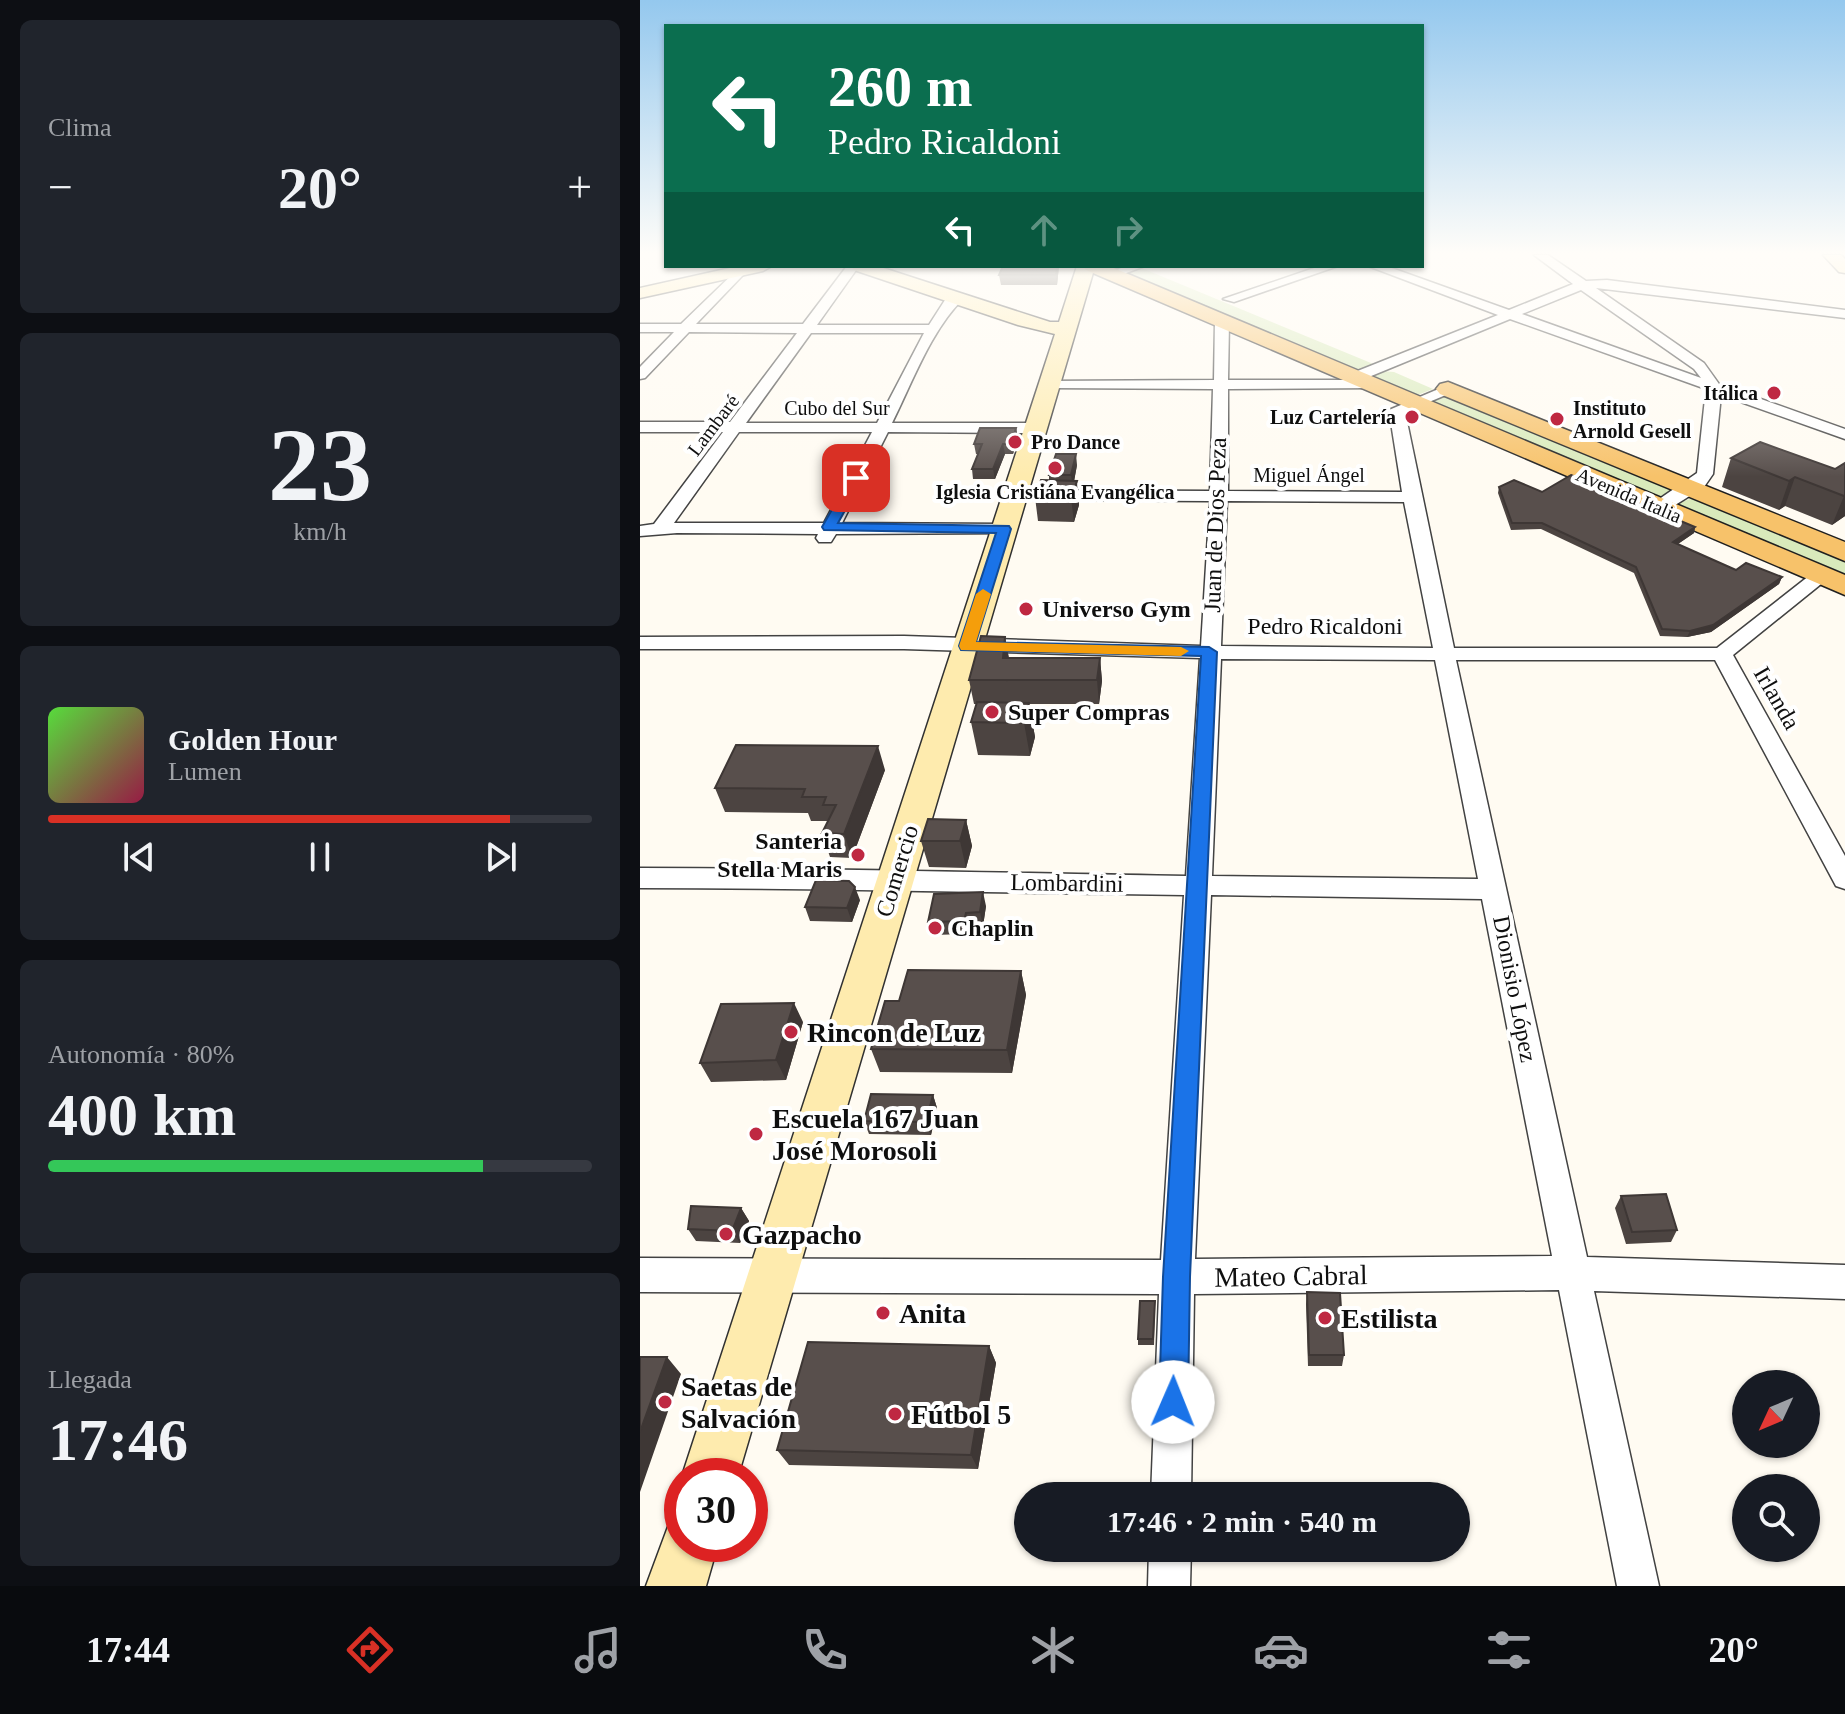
<!DOCTYPE html>
<html lang="es">
<meta charset="utf-8">
<style>
:root{--surface:#171b24;--page:#20242c;--text:#f1f3f6;--muted:#9ea1a6;--line:#363941;--accent:#d93025}
body{margin:0;font-family:Georgia,serif;background:var(--page);color:var(--text);height:100vh;display:flex;flex-direction:column;font-size:30px;white-space:nowrap}
*{box-sizing:border-box;margin:0}
p{font-size:26px;color:var(--muted)}
.icon{flex:none;width:44px;height:44px;fill:none;stroke:currentColor;stroke-width:2;stroke-linecap:round;stroke-linejoin:round}
.map{position:relative;flex:1;overflow:hidden}
.side{display:flex;flex-direction:column;gap:20px;padding:20px;background:#0d0f14;width:640px}
.side>*{flex:none}
.top-card{position:absolute;left:24px;top:24px;width:760px;height:244px;border-radius:0px;box-shadow:0 2px 6px #0004;background:#0b6e4f;color:#fff;overflow:hidden}
.needle{width:52px;rotate:226deg}
.buttons{position:absolute;left:1092px;top:1370px;display:grid;gap:16px}
.buttons a{display:grid;place-items:center;width:88px;height:88px;border-radius:50%;background:var(--surface);box-shadow:0 2px 6px #0004;font-size:40px}
.speed{position:absolute;left:24px;top:1458px;display:flex;gap:16px;font-size:40px;font-weight:700;text-align:center}
.speed>*{display:grid;place-content:center;width:104px;height:104px;border-radius:50%;background:var(--surface);box-shadow:0 2px 6px #0004;line-height:1}
.speed .limit{border:12px solid #d22;background:#fff;color:#111}
.pin{position:absolute;display:grid;place-items:center;width:68px;height:68px;color:#fff;margin:-34px;border-radius:16px;box-shadow:0 4px 12px #0006}
.me{position:absolute;width:88px;margin:-44px;rotate:1deg;stroke-linejoin:round;filter:drop-shadow(0 0 6px #0008)}
.turn{display:flex;align-items:center;gap:28px;height:168px;padding:0 32px;font-size:36px}
.turn .icon{width:104px;height:104px;stroke-width:2.5}
.turn b{display:block;font-size:56px;line-height:68px}
.lanes{display:flex;align-items:center;height:76px;padding:0 32px;background:#0003;justify-content:center;gap:40px;direction:ltr}
.lanes .off{opacity:.35}
.big{font-size:60px;font-weight:800;line-height:1.1}
.side .card{flex:1;display:flex;flex-direction:column;justify-content:center;gap:12px;min-width:0;padding:0 28px;border-radius:12px;background:var(--page)}
.side .dial{align-items:center;gap:0}
.dial b{font-size:104px;line-height:1}
.song{display:flex;align-items:center;gap:24px}
.cover{width:96px;height:96px;border-radius:12px;background:linear-gradient(135deg,hsl(110 70% 55%),hsl(340 70% 35%))}
.played{height:8px;border-radius:4px;background:linear-gradient(90deg,var(--accent) 85%,var(--line) 85%)}
.keys{display:flex;justify-content:space-around;direction:ltr}
.heat{display:flex;justify-content:space-between;align-items:center;font-size:44px;direction:ltr}
.charge{height:12px;border-radius:6px;background:linear-gradient(90deg,#34c759 80%,var(--line) 0)}
.trip{position:absolute;left:374px;top:1482px;width:456px;height:80px;border-radius:40px;background:var(--surface);box-shadow:0 2px 6px #0004;font-weight:800;line-height:80px;text-align:center}
.tabs{display:flex;height:128px;justify-content:space-around;align-items:center;background:#090b0e;color:var(--muted)}
.tabs .icon{width:56px;height:56px}
.tabs .active{color:var(--accent)}
.tabs b{font-size:36px;color:var(--text)}
main{display:flex;flex:1;min-height:0}
.map>svg:first-child{display:block}
.green{fill:#d9eabb}
.lines{fill:none;stroke-linecap:round;stroke-linejoin:round}
.street-casing{stroke:#424242;stroke-width:3}
.secondary-casing{stroke:#313131;stroke-width:3}
.primary-casing{stroke:#202020;stroke-width:3}
.street{fill:#fff;fill-rule:evenodd}
.secondary{fill:#feebae;fill-rule:evenodd}
.primary{fill:#f7c26a;fill-rule:evenodd}
.wall{fill:#4c4441}
.shaded-wall{fill:#3e3735}
.building{fill:#584f4c;stroke:#3e3735;stroke-width:2}
.route{fill:#1a73e8;stroke:#114b97;stroke-width:2}
.slow{fill:#f59e0b}
.poi-dot{fill:#bf2842;stroke:#fff;stroke-width:3}
.labels{text-anchor:middle;dominant-baseline:central;stroke-width:8;stroke-linejoin:round;paint-order:stroke}
.far-poi-label{font-size:20px;font-weight:bold;fill:#0f0f0f;stroke:#fff;text-anchor:end}
.far-street-label{font-size:20px;fill:#0f0f0f;stroke:#fff}
.street-label{font-size:24px;fill:#0f0f0f;stroke:#fff}
.poi-label{font-size:24px;font-weight:bold;fill:#0f0f0f;stroke:#fff;text-anchor:start}
.near-poi-label{font-size:28px;font-weight:bold;fill:#0f0f0f;stroke:#fff;text-anchor:start}
.near-street-label{font-size:28px;fill:#0f0f0f;stroke:#fff}
</style>
<main>
<section class="side">
<div class="card"><p>Clima</p>
<div class="heat"><a>−</a><b class="big">20°</b><a>+</a></div>
</div>
<div class="card dial"><b>23</b><p>km/h</p></div>
<div class="card">
<div class="song"><i class="cover"></i><div><b>Golden Hour</b><p>Lumen</p></div></div>
<div class="played"></div>
<div class="keys"><svg class="icon" aria-label="previous" viewBox="0 0 24 24"><path d="M18 5L8 12l10 7zM5 5v14"/></svg><svg class="icon" aria-label="pause" viewBox="0 0 24 24"><path d="M8 5v14M16 5v14"/></svg><svg class="icon" aria-label="next" viewBox="0 0 24 24"><path d="M6 5l10 7-10 7zM19 5v14"/></svg></div>
</div>
<div class="card"><p>Autonomía · 80%</p><b class="big">400 km</b><div class="charge"></div></div>
<div class="card"><p>Llegada</p><b class="big">17:46</b></div>
</section>
<div class="map">
<svg width="1205" height="1586" viewBox="0 0 1205 1586">
<rect width="100%" height="100%" fill="#fffbf2"/>
<path class="green" d="M504,269L731,363L734,366L720,371L485,274Z
M741,371L754,372L793,389L775,396L732,379L731,376Z
M803,395L1033,489V491L1016,498L790,403Z
M1055,497L1205,558V578L1039,507V503Z"/>
<g class="lines">
<g class="street-casing">
<path id="street" d="M894,255H908L946,281L967,280L1205,310V318L956,288L1064,363L1079,384L1205,429V439L1081,395L1073,474L1064,487L1024,512H1012L1009,508L1012,504L1057,473L1066,389L870,319L719,381L736,382V388L588,389V491L762,492L749,410L808,385L815,389L813,392L765,412L814,648H1077L1174,572L1181,570L1191,576L1093,655L1205,856V889L1196,886L1075,660H816L947,1257L1205,1265V1299L954,1291L1019,1586H977L919,1290L554,1294L551,1496H511L519,1294L0,1292V1258L521,1260L544,895C363,893 182,888 0,888V868C182,868 364,873 546,876L560,658L264,649H0V637L264,636L561,646L570,501L374,500L365,495L374,490L570,491L573,389L410,388L403,384L405,381L574,380L575,321L582,317L589,321L588,380H711L708,377L710,374L858,315L728,266H746L869,310L933,284ZM941,290L1054,369L1061,378L882,314ZM587,501L764,502L793,648L581,646ZM581,659L795,660L838,879L572,876ZM571,895L842,899L912,1256L555,1259Z
M207,266H219L177,325H289L305,300L318,294L324,298C291,330 273,381 252,423H394L402,428L394,433L248,432L202,523L364,524L373,529L370,533L196,534L191,542H179L176,538L178,534L37,533L0,536V526L14,524L83,432H0V422H90L157,333L49,332L5,378L0,379V367L34,332H0V324H41L100,267L106,271L104,274L56,324H163ZM171,333H284L237,423H106ZM99,432H232L184,523H34Z
M486,266H505L473,278L467,274Z
M680,266H698L594,302L583,299Z
M509,1548H551L550,1586H508Z"/>
</g>
<g class="secondary-casing">
<path id="secondary" d="M1183,255H1201L1205,259V273L1199,272Z
M99,266H132L123,271L0,298V288Z
M211,266H237L410,322H419L437,266H455L98,1476H42L415,334L378,325L214,270Z
M42,1518V1544H78L66,1586H6L29,1524Z"/>
</g>
<g class="primary-casing">
<path id="primary" d="M443,266H469L1205,575V595L446,270Z
M808,382L1205,542V561L800,394L796,389L800,384Z"/>
</g>
<use href="#street" class="street"/>
<use href="#secondary" class="secondary"/>
<use href="#primary" class="primary"/>
</g>
<path class="wall" d="M363,266H419L417,285H361L359,275Z
M376,428L378,438L373,454H365L355,479H333L332,469L338,454H336L334,444Z
M1091,458L1195,469L1205,463V516L1192,525L1145,506L1139,510L1082,487Z
M437,465L434,481H437L439,505L434,522L398,521L395,497L409,480V475Z
M859,487L902,492L1055,527L1054,533L1038,544L1096,570L1142,577L1139,584L1071,632L1047,637L1020,636L994,573L901,529L871,530L858,493Z
M365,637L369,658H460L462,681L459,704H389L395,737L390,756L338,755L331,722L337,704H334L329,680Z
M245,770L212,858L190,857L182,833L188,821H171L168,813L85,812L75,788Z
M326,820L332,846L326,868L289,867L281,841Z
M220,900L212,922L170,921L165,907Z
M346,906L343,926H329L328,934L292,935L288,922Z
M381,971L386,995L372,1073L240,1072L231,1049Z
M163,1022L146,1080L71,1082L60,1063Z
M293,1095L297,1108L291,1135L229,1134L224,1121Z
M981,1196L1037,1230L1031,1242L986,1244L975,1208Z
M101,1208L109,1221L100,1243L56,1241L48,1229Z
M667,1292L704,1355L702,1366H668L666,1304Z
M515,1307L514,1345H498V1339Z
M349,1346L356,1363L338,1469L149,1465L137,1450Z"/>
<path class="shaded-wall" d="M417,266H419L417,285L416,275Z
M376,428L378,438L373,454L371,444Z
M363,444L365,454L355,479L353,469Z
M436,454L437,465L433,487L431,475Z
M1155,477L1145,506L1139,510L1149,481Z
M437,481L439,505L434,522L431,498Z
M1205,495V516L1192,525L1204,496Z
M1055,527L1054,533L1032,548L1033,542Z
M1142,577L1139,584L1071,632L1047,637L1050,631Z
M365,637L369,660L367,682L363,658Z
M460,658L462,681L459,704L457,680Z
M389,703L395,737L390,756L384,723Z
M238,746L245,770L212,858L204,834Z
M326,820L332,846L326,868L320,841Z
M215,887L220,900L212,922L207,908Z
M343,892L346,906L343,926L340,912Z
M326,913L329,926L328,934L324,921Z
M381,971L386,995L372,1073L367,1050Z
M154,1003L163,1022L146,1080L136,1060Z
M293,1095L297,1108L291,1135L286,1122Z
M101,1208L109,1221L100,1243L92,1231Z
M349,1346L356,1363L338,1469L331,1455Z
M27,1357L41,1374L0,1492V1432Z"/>
<path class="building" d="M363,266H417L416,275H359Z
M340,428H376L371,444H363L353,469H332L342,444H334Z
M1120,442L1195,469L1205,463V495L1204,496L1155,477L1149,481L1091,458Z
M416,454H436L431,475H409Z
M931,475L1055,527L1033,542L1096,570L1106,563L1142,577L1073,625L1050,631L1022,629L996,567L902,523H872L859,487L874,480L902,492Z
M401,480L437,481L431,498L395,497Z
M341,636L365,637L363,658H460L457,680H329Z
M337,702L389,703L384,723L331,722Z
M96,745L238,746L204,834L182,833L196,805H183L186,797H162L165,789L75,788Z
M288,819L326,820L320,841H281Z
M176,880L209,881L215,887L207,908L165,907Z
M343,892L340,912L326,913L324,921L288,922L294,894Z
M268,970L381,971L367,1050L231,1049L245,1001H259Z
M154,1003L136,1060L60,1063L81,1004Z
M231,1094L293,1095L286,1122L224,1121Z
M1026,1194L1037,1230L992,1232L981,1196Z
M51,1206L101,1208L92,1231L48,1229Z
M667,1292L700,1293L704,1355H669Z
M500,1301H515L513,1339H498Z
M168,1342L349,1346L331,1455L137,1450Z
M0,1357H27L0,1432Z"/>
<linearGradient id="sky" x2="0" y2="1"><stop stop-color="#94c8ee"/><stop offset="0.53" stop-color="#fffdf9"/><stop offset="1" stop-color="#fffdf9" stop-opacity="0"/></linearGradient>
<rect width="1205" height="477" fill="url(#sky)"/>
<path class="route" d="M216,474L223,478L198,523L369,526L371,529L336,642L569,647L577,652L550,1277L548,1402L544,1413L533,1417L523,1413L519,1402L523,1277L561,656L321,650L319,646L356,533L184,530L182,527L210,478Z"/>
<path class="slow" d="M343,589L351,594L336,642L541,647L549,651L541,656L321,650L319,646L336,594Z"/>
<g class="poi-dot">
<circle cx="1134" cy="393" r="8"/>
<circle cx="772" cy="417" r="8"/>
<circle cx="917" cy="419" r="8"/>
<circle cx="375" cy="442" r="8"/>
<circle cx="415" cy="468" r="8"/>
<circle cx="386" cy="609" r="8"/>
<circle cx="352" cy="712" r="8"/>
<circle cx="218" cy="855" r="8"/>
<circle cx="295" cy="928" r="8"/>
<circle cx="151" cy="1032" r="8"/>
<circle cx="116" cy="1134" r="8"/>
<circle cx="86" cy="1234" r="8"/>
<circle cx="243" cy="1313" r="8"/>
<circle cx="685" cy="1318" r="8"/>
<circle cx="25" cy="1402" r="8"/>
<circle cx="255" cy="1414" r="8"/>
</g>
<g class="labels">
<g class="far-poi-label">
<text x="1118" y="393">Itálica</text>
<text x="933" y="408" text-anchor="start">Instituto<tspan x="933" dy="23">Arnold Gesell</tspan></text>
<text x="756" y="417">Luz Cartelería</text>
<text x="391" y="442" text-anchor="start">Pro Dance</text>
<text x="415" y="492" text-anchor="middle">Iglesia Cristiána Evangélica</text>
</g>
<g class="far-street-label">
<text x="197" y="408">Cubo del Sur</text>
<text transform="translate(73 425) rotate(-53)">Lambaré</text>
<text x="669" y="475">Miguel Ángel</text>
<text transform="translate(989 495) rotate(23)">Avenida Italia</text>
</g>
<g class="street-label">
<text transform="translate(575 525) rotate(-88)">Juan de Dios Peza</text>
<text x="685" y="626">Pedro Ricaldoni</text>
<text transform="translate(1137 698) rotate(60)">Irlanda</text>
<text transform="translate(257 871) rotate(-73)">Comercio</text>
<text transform="translate(427 883) rotate(1)">Lombardini</text>
<text transform="translate(875 989) rotate(79)">Dionisio López</text>
</g>
<g class="poi-label">
<text x="402" y="609">Universo Gym</text>
<text x="368" y="712">Super Compras</text>
<text x="202" y="841" text-anchor="end">Santeria<tspan x="202" dy="28">Stella Maris</tspan></text>
<text x="311" y="928">Chaplin</text>
</g>
<g class="near-poi-label">
<text x="167" y="1032">Rincon de Luz</text>
<text x="132" y="1118">Escuela 167 Juan<tspan x="132" dy="32">José Morosoli</tspan></text>
<text x="102" y="1234">Gazpacho</text>
<text x="259" y="1313">Anita</text>
<text x="701" y="1318">Estilista</text>
<text x="41" y="1386">Saetas de<tspan x="41" dy="32">Salvación</tspan></text>
<text x="271" y="1414">Fútbol 5</text>
</g>
<g class="near-street-label">
<text transform="translate(651 1276) rotate(-1)">Mateo Cabral</text>
</g>
</g>
</svg>
<div class="buttons">
<a><svg class="needle" viewBox="-14 -14 28 28"><path d="M0-13l5 13h-10z" fill="#e53935"/><path d="M0 13l5-13h-10z" fill="#9ea1a6"/></svg></a>
<a><svg class="icon" aria-label="search" viewBox="0 0 24 24"><circle cx="10" cy="10" r="6"/><path d="M15 15l6 6"/></svg></a>
</div>
<div class="speed"><div class="limit">30</div></div>
<div class="pin" style="left:216px;top:478px;background:#d93025"><svg class="icon" aria-label="arrive" viewBox="0 0 24 24"><path d="M6 21V4h12l-3 4 3 4H6"/></svg></div>
<svg class="me" style="left:533px;top:1402px" viewBox="-20 -20 40 40"><circle r="19" fill="#fff"/><path d="M0-13L10 11 0 6-10 11z" fill="#1a73e8"/></svg>
<div class="trip">17:46 · 2 min · 540 m</div>
<div class="top-card">
<div class="turn"><svg class="icon" aria-label="left" viewBox="0 0 24 24"><path d="M17 20v-9H6M10 6l-5 5 5 5"/></svg><div><b>260 m</b>Pedro Ricaldoni</div></div>
<div class="lanes"><svg class="icon" aria-label="left" viewBox="0 0 24 24"><path d="M17 20v-9H6M10 6l-5 5 5 5"/></svg><svg class="icon off" aria-label="ahead" viewBox="0 0 24 24"><path d="M12 20V5M6 11l6-6 6 6"/></svg><svg class="icon off" aria-label="right" viewBox="0 0 24 24"><path d="M7 20v-9h11M14 6l5 5-5 5"/></svg></div>
</div>
</div>
</main>
<nav class="tabs">
<b>17:44</b>
<svg class="icon active" aria-label="directions" viewBox="0 0 24 24"><path d="M12 3l9 9-9 9-9-9zM9 14v-3h6M13 9l2 2-2 2"/></svg>
<svg class="icon" aria-label="music" viewBox="0 0 24 24"><path d="M9 18V5l10-2v13"/><circle cx="6" cy="18" r="3"/><circle cx="16" cy="16" r="3"/></svg>
<svg class="icon" aria-label="phone" viewBox="0 0 24 24"><path d="M5 4h4l2 5-3 2q2 4 5 5l2-3 5 2v4C11 20 4 13 5 4z"/></svg>
<svg class="icon" aria-label="climate" viewBox="0 0 24 24"><path d="M12 3v18M4 7l16 10M4 17L20 7"/></svg>
<svg class="icon" aria-label="car" viewBox="0 0 24 24"><path d="M5 17H2v-5l4-1 3-4h7l3 4 3 1v5h-3M9 17h6M6 11h13"/><circle cx="7" cy="17" r="2"/><circle cx="17" cy="17" r="2"/></svg>
<svg class="icon" aria-label="filters" viewBox="0 0 24 24"><path d="M4 7h16M4 17h16"/><circle cx="9" cy="7" r="2"/><circle cx="15" cy="17" r="2"/></svg>
<b>20°</b>
</nav>
